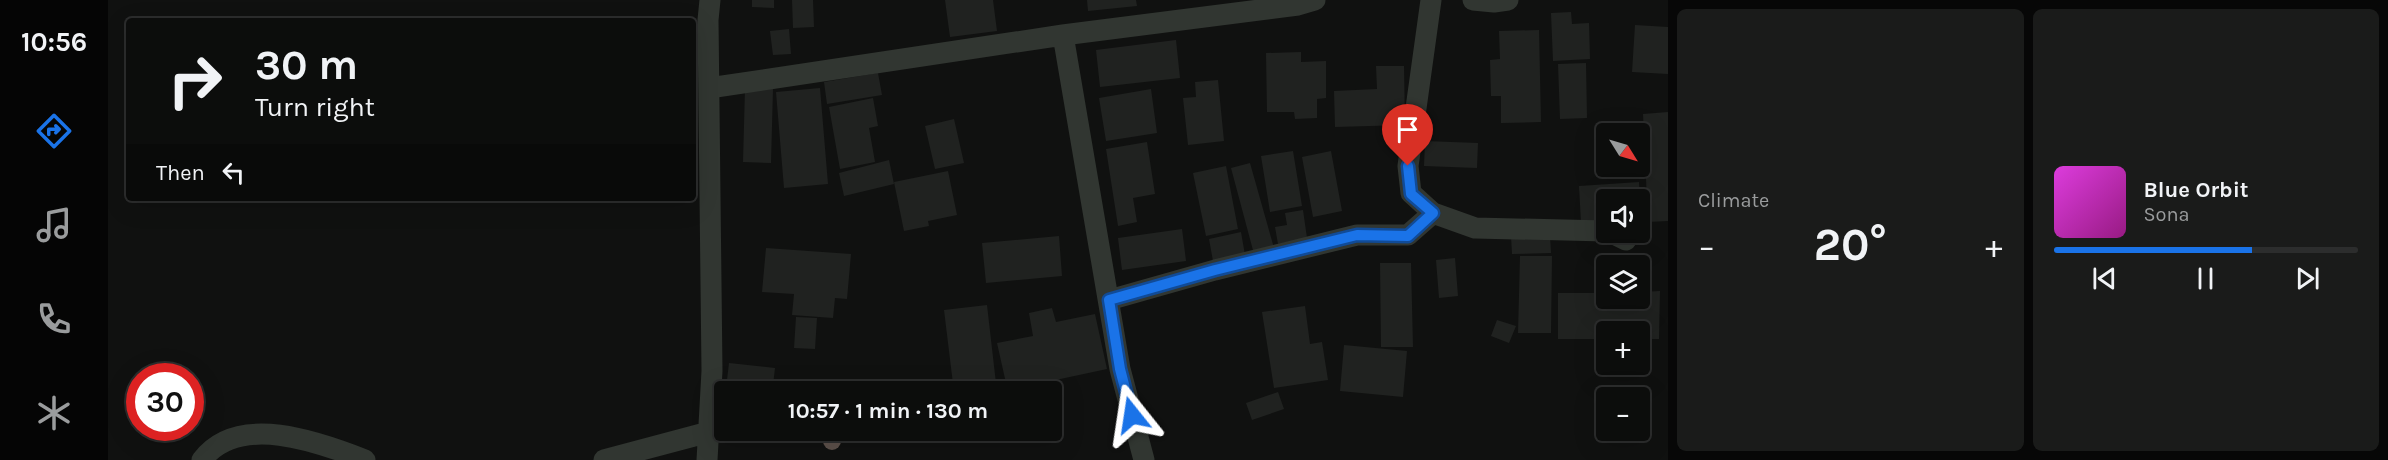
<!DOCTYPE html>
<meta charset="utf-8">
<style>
:root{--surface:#0c0d0c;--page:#1a1b1a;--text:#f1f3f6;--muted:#9a9c9d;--line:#2c2d2d;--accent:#1a73e8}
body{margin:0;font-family:Karla,sans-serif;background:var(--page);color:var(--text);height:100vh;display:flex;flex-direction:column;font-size:22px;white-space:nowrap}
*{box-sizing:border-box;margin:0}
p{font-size:20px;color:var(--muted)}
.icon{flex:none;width:33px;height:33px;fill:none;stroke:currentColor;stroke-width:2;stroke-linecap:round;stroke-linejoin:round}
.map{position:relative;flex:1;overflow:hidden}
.sheet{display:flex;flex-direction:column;gap:9px;padding:9px;background:#070707;width:720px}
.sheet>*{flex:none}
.top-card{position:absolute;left:18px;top:18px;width:570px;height:183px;border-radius:6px;box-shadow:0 6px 24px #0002,0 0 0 2px var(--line);background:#0c0d0c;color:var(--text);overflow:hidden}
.needle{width:39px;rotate:127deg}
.tools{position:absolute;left:1488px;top:123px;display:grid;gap:12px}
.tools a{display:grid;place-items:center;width:54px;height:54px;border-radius:6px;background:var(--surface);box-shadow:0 6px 24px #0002,0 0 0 2px var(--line);font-size:30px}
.speed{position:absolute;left:18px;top:363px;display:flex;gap:12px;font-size:30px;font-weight:700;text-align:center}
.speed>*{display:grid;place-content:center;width:78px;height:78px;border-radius:50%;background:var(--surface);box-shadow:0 6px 24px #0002,0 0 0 2px var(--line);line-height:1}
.speed .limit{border:9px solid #d22;background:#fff;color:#111}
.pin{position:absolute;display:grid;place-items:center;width:51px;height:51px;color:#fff;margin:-62px -26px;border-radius:50% 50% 50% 0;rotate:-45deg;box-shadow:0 0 6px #0007}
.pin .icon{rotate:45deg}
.me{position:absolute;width:66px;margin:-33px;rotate:345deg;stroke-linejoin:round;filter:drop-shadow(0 0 4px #0008)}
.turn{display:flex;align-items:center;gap:21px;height:126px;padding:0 30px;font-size:27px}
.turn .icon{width:78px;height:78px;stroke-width:2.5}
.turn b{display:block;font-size:42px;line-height:51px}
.then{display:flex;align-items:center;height:57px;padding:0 30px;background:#0003;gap:12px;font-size:22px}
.big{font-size:45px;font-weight:700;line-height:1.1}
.sheet .widget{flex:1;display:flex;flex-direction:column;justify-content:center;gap:9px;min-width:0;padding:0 21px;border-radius:9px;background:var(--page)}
.song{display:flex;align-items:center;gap:18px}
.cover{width:72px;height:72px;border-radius:9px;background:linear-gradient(135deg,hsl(300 70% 55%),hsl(310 70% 35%))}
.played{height:6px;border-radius:3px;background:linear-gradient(90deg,var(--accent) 65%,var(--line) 65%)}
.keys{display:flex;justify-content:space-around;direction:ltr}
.heat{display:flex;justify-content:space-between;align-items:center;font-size:33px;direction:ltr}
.sheet .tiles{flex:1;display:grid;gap:9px;grid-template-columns:repeat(2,1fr)}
.trip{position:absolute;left:606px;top:381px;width:348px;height:60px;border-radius:6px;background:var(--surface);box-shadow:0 6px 24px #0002,0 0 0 2px var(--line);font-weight:700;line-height:60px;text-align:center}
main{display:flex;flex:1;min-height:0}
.tab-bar{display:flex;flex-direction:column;width:108px;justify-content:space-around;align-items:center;background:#050505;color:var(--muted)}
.tab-bar .icon{width:42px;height:42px}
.tab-bar .current{color:var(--accent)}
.tab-bar b{font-size:27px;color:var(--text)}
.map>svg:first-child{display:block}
.building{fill:#202220}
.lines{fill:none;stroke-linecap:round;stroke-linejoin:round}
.minor{stroke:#313631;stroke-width:21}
.tree{fill:#5c504a}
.route-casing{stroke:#114b97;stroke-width:15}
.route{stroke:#1a73e8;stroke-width:10}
</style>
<main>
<nav class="tab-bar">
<b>10:56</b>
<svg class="icon current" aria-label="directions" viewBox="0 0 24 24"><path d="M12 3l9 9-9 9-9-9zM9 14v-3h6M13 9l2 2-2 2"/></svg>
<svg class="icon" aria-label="music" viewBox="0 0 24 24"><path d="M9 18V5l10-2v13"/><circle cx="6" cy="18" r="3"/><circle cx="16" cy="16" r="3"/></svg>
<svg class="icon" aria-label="phone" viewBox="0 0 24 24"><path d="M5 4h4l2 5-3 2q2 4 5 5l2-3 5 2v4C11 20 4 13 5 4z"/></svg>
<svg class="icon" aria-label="climate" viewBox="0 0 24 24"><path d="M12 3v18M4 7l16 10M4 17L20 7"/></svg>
</nav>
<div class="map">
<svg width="1560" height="460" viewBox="0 0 1560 460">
<rect width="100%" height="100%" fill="#101110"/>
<path class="building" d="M644,0H666V8L644,7Z
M684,0H705L706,27L685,28Z
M837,0H885L889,31L842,37Z
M979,0H1028L1029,6L980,11Z
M1463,12L1464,24L1481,23L1482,59L1445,61L1443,13Z
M1527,25L1560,27V74L1524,72Z
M681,29L683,54L665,55L662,31Z
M1431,30L1433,122L1393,123V96H1383L1382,60L1392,59L1391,31Z
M1068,40L1072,78L992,87L988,50Z
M1193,52V62L1218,61V98L1209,99V118L1187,119L1186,112H1159L1158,53Z
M1478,63L1479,118L1452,119L1450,64Z
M1268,66H1296L1297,125L1227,127L1226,91L1269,89Z
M770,73L774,95L719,104L716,82Z
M1110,80L1116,141L1080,145L1075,98L1088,97L1087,82Z
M637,88L665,89L663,163L635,162Z
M712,88L720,184L676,188L668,92Z
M1043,89L1049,133L998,141L991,98Z
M765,98L770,126L761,128L767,162L732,169L721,107Z
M1560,112V221L1540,222L1535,114Z
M846,119L856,163L827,169L817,126Z
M1317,141L1370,143L1369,168L1316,166Z
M1039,142L1047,194L1025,198L1029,222L1010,226L998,149Z
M1185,151L1194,206L1162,212L1153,156Z
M1223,151L1234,211L1205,217L1194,157Z
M781,160L786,184L736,196L731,173Z
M1142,163L1166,248L1146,254L1123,168Z
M1118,166L1130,229L1098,236L1085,173Z
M840,171L849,215L820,221L821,226L796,231L786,182Z
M1531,182L1532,200H1498V221L1473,223L1471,186Z
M1195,210L1199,238L1170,244L1167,227L1179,225L1177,213Z
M1074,229L1078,261L1014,270L1010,238Z
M1133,232L1137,255L1105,261L1101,239Z
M951,236L954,276L878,283L874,243Z
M1403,236H1442L1443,253L1404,254Z
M658,248L743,254L739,299L727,298L725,318L684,315L686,294L654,292Z
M1412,256H1444L1443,333H1410Z
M1347,258L1350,296L1331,298L1328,260Z
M1272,263H1303L1305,347H1273Z
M1488,280H1498V298H1532V292L1552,291L1551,339H1532V332H1498V339H1450V293H1487Z
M879,305L889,392H846L836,310Z
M1197,306L1202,344L1214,342L1220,380L1166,388L1154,312Z
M944,308L948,322L987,314L999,369L929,384L931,392H900L889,343L925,336L921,313Z
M688,317L709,318L707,349L686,348Z
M1389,320L1408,326L1401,343L1383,336Z
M1236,345L1299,351L1295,397L1232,391Z
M621,363L667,368L665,385L619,380Z
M1170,392L1176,409L1144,420L1138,403Z"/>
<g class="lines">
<path class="minor" d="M1323,0L1300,166L1303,193L1325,213L1367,228L1498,231
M1365,0L1386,2L1400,0
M955,35L1012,369L1036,460
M601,88L955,35L1190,5L1207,0
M1502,232L1518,240
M1001,300L1107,270L1249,235H1300L1325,213
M94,460C130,412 211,442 257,460
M496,460L601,432
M599,460L604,371L600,20L602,0"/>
</g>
<circle class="tree" cx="724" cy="441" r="9"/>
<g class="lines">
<g class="route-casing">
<path id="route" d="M1024,415L1012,369L1001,300L1107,270L1249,235L1300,236L1325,213L1303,194L1300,166"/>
</g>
<use href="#route" class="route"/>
</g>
</svg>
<div class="tools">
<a><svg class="needle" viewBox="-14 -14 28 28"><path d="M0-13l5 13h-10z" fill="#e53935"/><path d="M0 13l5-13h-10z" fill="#9a9c9d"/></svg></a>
<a><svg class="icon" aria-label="sound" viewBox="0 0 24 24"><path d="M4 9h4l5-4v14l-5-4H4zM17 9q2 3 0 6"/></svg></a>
<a><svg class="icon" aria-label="layers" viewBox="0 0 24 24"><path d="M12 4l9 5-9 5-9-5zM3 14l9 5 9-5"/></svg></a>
<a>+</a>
<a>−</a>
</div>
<div class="speed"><div class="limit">30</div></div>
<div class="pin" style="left:1300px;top:166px;background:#d93025"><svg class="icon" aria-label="arrive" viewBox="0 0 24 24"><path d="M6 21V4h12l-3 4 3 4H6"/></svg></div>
<svg class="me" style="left:1024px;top:415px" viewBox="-20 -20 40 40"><path d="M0-17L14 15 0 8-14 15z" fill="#1a73e8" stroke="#fff" stroke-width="4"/></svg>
<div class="trip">10:57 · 1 min · 130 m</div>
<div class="top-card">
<div class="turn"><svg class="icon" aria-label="right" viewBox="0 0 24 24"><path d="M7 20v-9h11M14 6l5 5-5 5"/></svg><div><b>30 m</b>Turn right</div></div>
<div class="then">Then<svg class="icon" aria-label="left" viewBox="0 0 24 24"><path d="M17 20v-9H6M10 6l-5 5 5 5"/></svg></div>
</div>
</div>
<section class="sheet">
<div class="tiles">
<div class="widget"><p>Climate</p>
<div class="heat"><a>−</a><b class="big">20°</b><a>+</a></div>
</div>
<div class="widget">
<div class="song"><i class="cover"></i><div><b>Blue Orbit</b><p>Sona</p></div></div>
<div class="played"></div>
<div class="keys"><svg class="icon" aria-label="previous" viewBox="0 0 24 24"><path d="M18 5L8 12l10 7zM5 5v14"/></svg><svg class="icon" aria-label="pause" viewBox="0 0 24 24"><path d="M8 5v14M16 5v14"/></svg><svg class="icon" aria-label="next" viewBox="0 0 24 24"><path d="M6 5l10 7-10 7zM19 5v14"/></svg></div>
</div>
</div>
</section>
</main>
